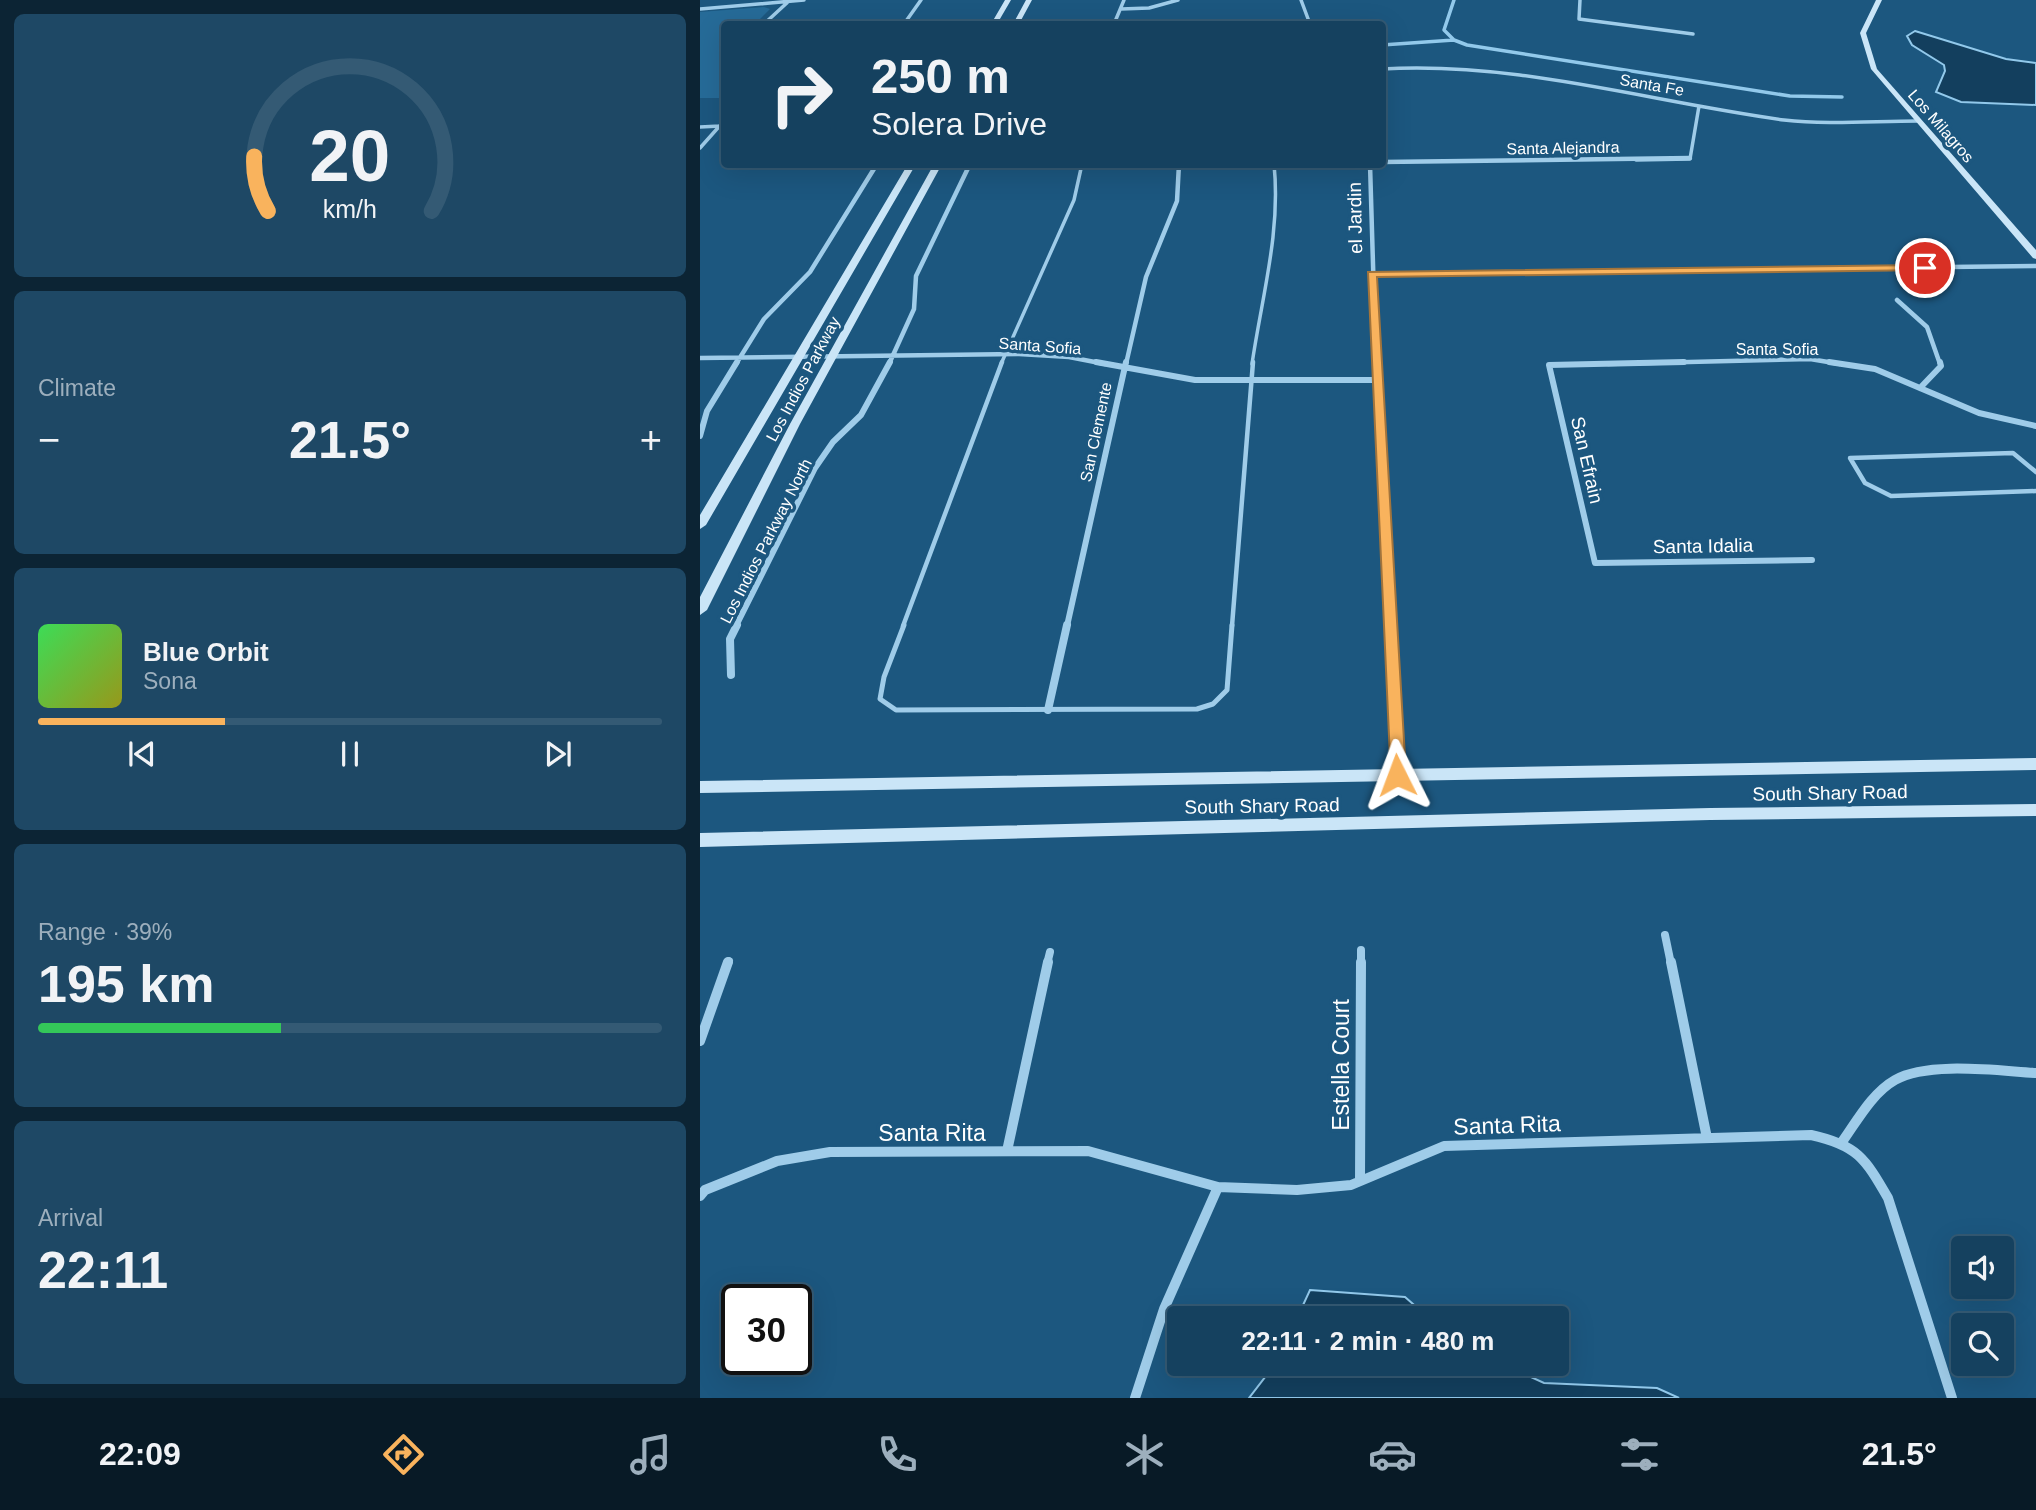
<!DOCTYPE html>
<meta charset="utf-8">
<style>
:root{--surface:#15415f;--page:#1e4865;--text:#f1f3f6;--muted:#9dafbd;--line:#345a74;--accent:#f9b35d}
body{margin:0;font-family:Helvetica,sans-serif;background:var(--page);color:var(--text);height:100vh;display:flex;flex-direction:column;font-size:26px;white-space:nowrap}
*{box-sizing:border-box;margin:0}
p{font-size:23px;color:var(--muted)}
.icon{flex:none;width:38px;height:38px;fill:none;stroke:currentColor;stroke-width:2;stroke-linecap:round;stroke-linejoin:round}
.map{position:relative;flex:1;overflow:hidden}
.sheet{display:flex;flex-direction:column;gap:14px;padding:14px;background:#0c2434;width:700px}
.sheet>*{flex:none}
.banner{position:absolute;left:21px;top:21px;width:665px;height:147px;border-radius:7px;box-shadow:0 7px 28px #0002,0 0 0 2px var(--line);background:#15415f;color:var(--text);overflow:hidden}
.buttons{position:absolute;left:1251px;top:1236px;display:grid;gap:14px}
.buttons a{display:grid;place-items:center;width:63px;height:63px;border-radius:7px;background:var(--surface);box-shadow:0 7px 28px #0002,0 0 0 2px var(--line);font-size:35px}
.speed{position:absolute;left:21px;top:1284px;display:flex;gap:14px;font-size:35px;font-weight:700;text-align:center}
.speed>*{display:grid;place-content:center;width:91px;height:91px;border-radius:50%;background:var(--surface);box-shadow:0 7px 28px #0002,0 0 0 2px var(--line);line-height:1}
.speed .limit{border:4px solid #111;border-radius:10px;background:#fff;color:#111}
.pin{position:absolute;display:grid;place-items:center;width:60px;height:60px;color:#fff;margin:-30px;border:4px solid #fff;border-radius:50%;box-shadow:0 2px 7px #0007}
.me{position:absolute;width:77px;margin:-38px;rotate:357deg;stroke-linejoin:round;filter:drop-shadow(0 0 5px #0008)}
.turn{display:flex;align-items:center;gap:24px;height:147px;padding:0 35px;font-size:32px}
.turn .icon{width:91px;height:91px;stroke-width:2.5}
.turn b{display:block;font-size:49px;line-height:60px}
.big{font-size:52px;font-weight:600;line-height:1.1}
.sheet .tile{flex:1;display:flex;flex-direction:column;justify-content:center;gap:10px;min-width:0;padding:0 24px;border-radius:10px;background:var(--page)}
.sheet .dial{align-items:center;gap:0}
.dial svg{height:182px;overflow:visible;fill:none;stroke:var(--line);stroke-width:7;stroke-linecap:round;text-anchor:middle}
.dial text{fill:var(--text);stroke:none}
.song{display:flex;align-items:center;gap:21px}
.cover{width:84px;height:84px;border-radius:10px;background:linear-gradient(135deg,hsl(130 70% 55%),hsl(60 70% 35%))}
.played{height:7px;border-radius:4px;background:linear-gradient(90deg,var(--accent) 30%,var(--line) 30%)}
.keys{display:flex;justify-content:space-around;direction:ltr}
.heat{display:flex;justify-content:space-between;align-items:center;font-size:38px;direction:ltr}
.charge{height:10px;border-radius:5px;background:linear-gradient(90deg,#34c759 39%,var(--line) 0)}
.trip{position:absolute;left:467px;top:1306px;width:402px;height:70px;border-radius:7px;background:var(--surface);box-shadow:0 7px 28px #0002,0 0 0 2px var(--line);font-weight:600;line-height:70px;text-align:center}
.dock{display:flex;height:112px;justify-content:space-around;align-items:center;background:#081a26;color:var(--muted)}
.dock .icon{width:49px;height:49px}
.dock .on{color:var(--accent)}
.dock b{font-size:32px;color:var(--text)}
main{display:flex;flex:1;min-height:0}
.map>svg:first-child{display:block}
.green{fill:#266b98}
.water{fill:#133f5e;stroke:#92c9eb;stroke-width:2}
.lines{fill:none;stroke-linecap:round;stroke-linejoin:round}
.stream{stroke:#92c9eb;stroke-width:3.5}
.lane-far2{stroke:#9fcce9;stroke-width:3.5}
.lane-far1{stroke:#9fcce9;stroke-width:4.5}
.lane{stroke:#9fcce9;stroke-width:5}
.street-far4{stroke:#9fcce9;stroke-width:3.5}
.street-far3{stroke:#9fcce9;stroke-width:4.5}
.street-far2{stroke:#9fcce9;stroke-width:6}
.street-far1{stroke:#9fcce9;stroke-width:8}
.street{stroke:#9fcce9;stroke-width:10}
.secondary{fill:#cae5f7;fill-rule:evenodd}
.route{fill:#f9b35d;stroke:#a2743c;stroke-width:2}
.labels{text-anchor:middle;dominant-baseline:central;stroke-width:7;stroke-linejoin:round;paint-order:stroke}
.far-street-label{font-size:16px;fill:#fff;stroke:#1c577f}
.street-label{font-size:19px;fill:#fff;stroke:#1c577f}
.near-street-label{font-size:23px;fill:#fff;stroke:#1c577f}
</style>
<main>
<section class="sheet">
<div class="tile dial"><svg viewBox="0 0 100 80">
<path d="M14 69A42 42 0 1 1 86 69"/>
<path d="M14 69A42 42 0 0 1 8 45" stroke="#f9b35d"/>
<text x="50" y="56" font-size="32" font-weight="700">20</text>
<text x="50" y="72" font-size="11">km/h</text>
</svg></div>
<div class="tile"><p>Climate</p>
<div class="heat"><a>−</a><b class="big">21.5°</b><a>+</a></div>
</div>
<div class="tile">
<div class="song"><i class="cover"></i><div><b>Blue Orbit</b><p>Sona</p></div></div>
<div class="played"></div>
<div class="keys"><svg class="icon" aria-label="previous" viewBox="0 0 24 24"><path d="M18 5L8 12l10 7zM5 5v14"/></svg><svg class="icon" aria-label="pause" viewBox="0 0 24 24"><path d="M8 5v14M16 5v14"/></svg><svg class="icon" aria-label="next" viewBox="0 0 24 24"><path d="M6 5l10 7-10 7zM19 5v14"/></svg></div>
</div>
<div class="tile"><p>Range · 39%</p><b class="big">195 km</b><div class="charge"></div></div>
<div class="tile"><p>Arrival</p><b class="big">22:11</b></div>
</section>
<div class="map">
<svg width="1336" height="1398" viewBox="0 0 1336 1398">
<rect width="100%" height="100%" fill="#1c577f"/>
<path class="green" d="M64,7L70,9L55,24H24V98H0V12Z"/>
<path class="water" d="M1215,31L1306,59L1336,63V105L1261,102L1236,92L1245,71L1244,65L1212,45L1207,36Z
M610,1290L705,1297L729,1318H597Z
M576,1363H800L844,1383L957,1388L979,1398H549Z"/>
<g class="lines">
<path class="stream" d="M754,0L744,30L754,40L767,45L1090,96L1142,97
M682,45L754,40"/>
<path class="lane-far2" d="M301,364L374,200L382,164
M552,364C562,296 581,232 574,164"/>
<path class="lane-far1" d="M1336,472L1313,453L1150,458L1165,483L1191,496L1336,491
M203,626L302,362
M532,626L553,362"/>
<path class="lane" d="M204,625L184,677L180,699L196,710L497,709L513,704L527,690L532,625"/>
<path class="street-far4" d="M601,0L610,24
M880,0L879,19L993,34
M0,9L104,0
M421,9L449,8L478,0
M64,24L89,1
M204,24L221,0
M414,24L424,0
M682,69C818,61 950,102 1084,120C1127,125 1174,121 1218,121
M0,127L20,126
M0,148L24,121
M936,160L990,159L999,106"/>
<path class="street-far3" d="M682,162L990,158
M670,164L676,364
M671,274L1336,266
M1197,300L1227,327L1240,364
M0,358L319,354L369,357L405,364
M36,364L64,319L110,272L177,164
M189,364L214,309L216,276L270,164
M426,364L446,277L477,201L479,164
M908,364L1110,359L1140,364"/>
<path class="street-far2" d="M396,362L495,380H677
M676,362L689,626
M984,362L849,365L895,563L1112,560
M1129,362L1175,369L1279,413L1336,426
M1220,388L1241,366L1240,362
M0,436L7,411L37,362
M36,626L115,468L133,442L161,415L190,362
M367,626L426,362"/>
<path class="street-far1" d="M689,625L697,775
M31,675L30,639L37,625
M348,710L367,625
M965,935L971,964
M28,964L29,961
M347,964L350,952
M661,964V950"/>
<path class="street" d="M971,962L1007,1138
M0,1041L28,962
M1142,1142C1157,1121 1172,1093 1195,1080C1228,1061 1299,1071 1336,1073
M307,1151L348,962
M660,1181L661,962
M0,1196L5,1190L77,1161L130,1152L388,1151L518,1187L597,1190L651,1185L744,1146L1111,1135C1157,1145 1165,1158 1188,1198L1252,1398
M435,1398L464,1309L518,1187"/>
<path class="secondary" d="M305,0H311L297,24H291Z
M326,0H332L319,24H313Z
M1176,0H1182L1166,33L1177,69L1336,250V259L1333,258L1171,69L1160,33Z
M208,164H216L6,525L0,529V515Z
M234,164H242L100,424L7,610L0,615V597L90,424Z
M1336,758V770L0,793V781Z
M1336,804V816L1010,820L0,847V833L1010,808Z"/>
</g>
<path class="route" d="M1225,265L1229,266V270L677,277L706,775L697,782L691,780L668,272Z"/>
<g class="labels">
<g class="far-street-label">
<text transform="translate(952 85) rotate(10)">Santa Fe</text>
<text transform="translate(1241 126) rotate(49)">Los Milagros</text>
<text transform="translate(863 148) rotate(-1)">Santa Alejandra</text>
<text transform="translate(340 346) rotate(4)">Santa Sofia</text>
<text x="1077" y="349">Santa Sofia</text>
<text transform="translate(103 379) rotate(-62)">Los Indios Parkway</text>
<text transform="translate(396 432) rotate(-78)">San Clemente</text>
<text transform="translate(66 541) rotate(-63)">Los Indios Parkway North</text>
</g>
<g class="street-label">
<text transform="translate(655 218) rotate(-91)">el Jardin</text>
<text transform="translate(887 460) rotate(77)">San Efrain</text>
<text transform="translate(1003 546) rotate(-1)">Santa Idalia</text>
<text transform="translate(1130 793) rotate(-1)">South Shary Road</text>
<text transform="translate(562 806) rotate(-1)">South Shary Road</text>
</g>
<g class="near-street-label">
<text transform="translate(641 1065) rotate(-90)">Estella Court</text>
<text transform="translate(807 1125) rotate(-2)">Santa Rita</text>
<text x="232" y="1133">Santa Rita</text>
</g>
</g>
</svg>
<div class="buttons">
<a><svg class="icon" aria-label="sound" viewBox="0 0 24 24"><path d="M4 9h4l5-4v14l-5-4H4zM17 9q2 3 0 6"/></svg></a>
<a><svg class="icon" aria-label="search" viewBox="0 0 24 24"><circle cx="10" cy="10" r="6"/><path d="M15 15l6 6"/></svg></a>
</div>
<div class="speed"><div class="limit">30</div></div>
<div class="pin" style="left:1225px;top:268px;background:#d93025"><svg class="icon" aria-label="arrive" viewBox="0 0 24 24"><path d="M6 21V4h12l-3 4 3 4H6"/></svg></div>
<svg class="me" style="left:697px;top:775px" viewBox="-20 -20 40 40"><path d="M0-17L14 15 0 8-14 15z" fill="#f9b35d" stroke="#fff" stroke-width="4"/></svg>
<div class="trip">22:11 · 2 min · 480 m</div>
<div class="banner">
<div class="turn"><svg class="icon" aria-label="right" viewBox="0 0 24 24"><path d="M7 20v-9h11M14 6l5 5-5 5"/></svg><div><b>250 m</b>Solera Drive</div></div>
</div>
</div>
</main>
<nav class="dock">
<b>22:09</b>
<svg class="icon on" aria-label="directions" viewBox="0 0 24 24"><path d="M12 3l9 9-9 9-9-9zM9 14v-3h6M13 9l2 2-2 2"/></svg>
<svg class="icon" aria-label="music" viewBox="0 0 24 24"><path d="M9 18V5l10-2v13"/><circle cx="6" cy="18" r="3"/><circle cx="16" cy="16" r="3"/></svg>
<svg class="icon" aria-label="phone" viewBox="0 0 24 24"><path d="M5 4h4l2 5-3 2q2 4 5 5l2-3 5 2v4C11 20 4 13 5 4z"/></svg>
<svg class="icon" aria-label="climate" viewBox="0 0 24 24"><path d="M12 3v18M4 7l16 10M4 17L20 7"/></svg>
<svg class="icon" aria-label="car" viewBox="0 0 24 24"><path d="M5 17H2v-5l4-1 3-4h7l3 4 3 1v5h-3M9 17h6M6 11h13"/><circle cx="7" cy="17" r="2"/><circle cx="17" cy="17" r="2"/></svg>
<svg class="icon" aria-label="filters" viewBox="0 0 24 24"><path d="M4 7h16M4 17h16"/><circle cx="9" cy="7" r="2"/><circle cx="15" cy="17" r="2"/></svg>
<b>21.5°</b>
</nav>
